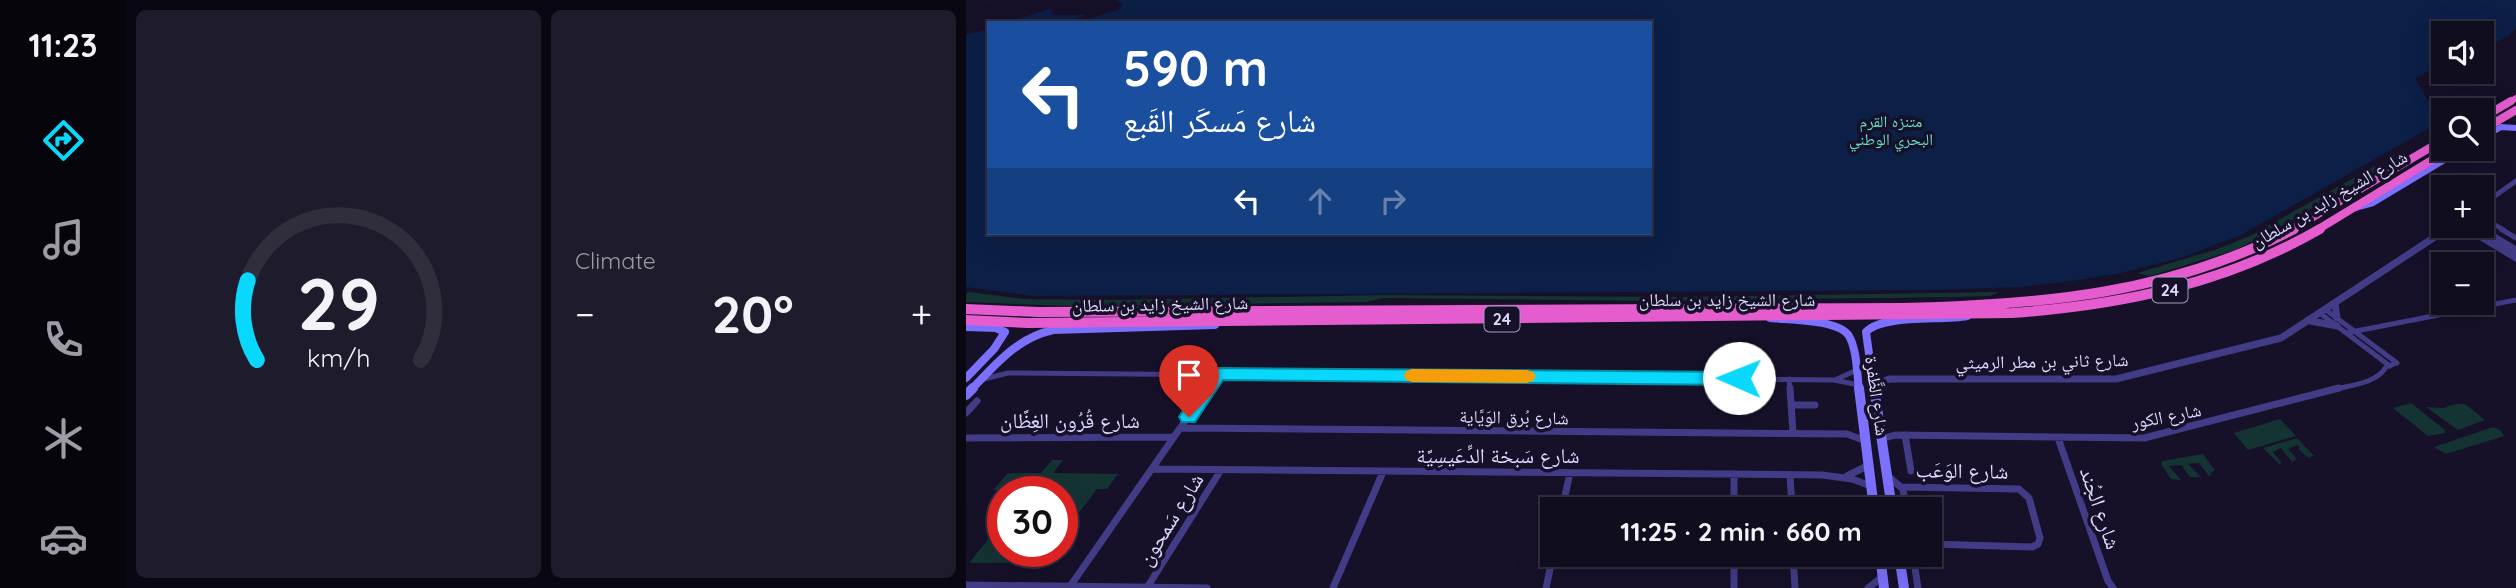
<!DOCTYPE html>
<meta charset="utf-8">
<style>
:root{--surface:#100d1f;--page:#1e1b2c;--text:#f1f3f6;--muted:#9c9ca4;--line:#302d3d;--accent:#08d9fc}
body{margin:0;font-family:Quicksand,"Noto Naskh Arabic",sans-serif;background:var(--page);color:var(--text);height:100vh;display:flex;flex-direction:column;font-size:26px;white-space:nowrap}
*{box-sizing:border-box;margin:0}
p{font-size:23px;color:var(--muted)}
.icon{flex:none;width:38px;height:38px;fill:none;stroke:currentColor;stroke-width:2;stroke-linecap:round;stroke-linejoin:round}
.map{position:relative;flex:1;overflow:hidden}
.side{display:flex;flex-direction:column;gap:10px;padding:10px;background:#090711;width:840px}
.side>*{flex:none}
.banner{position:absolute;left:21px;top:21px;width:665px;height:214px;border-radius:0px;box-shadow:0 7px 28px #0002,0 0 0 2px var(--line);background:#1a4fa0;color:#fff;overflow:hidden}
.buttons{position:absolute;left:1465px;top:21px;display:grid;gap:14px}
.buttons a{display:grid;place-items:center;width:63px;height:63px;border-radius:0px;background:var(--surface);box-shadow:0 7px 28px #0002,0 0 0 2px var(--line);font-size:35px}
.speed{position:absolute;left:21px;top:476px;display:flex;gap:14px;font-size:35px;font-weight:700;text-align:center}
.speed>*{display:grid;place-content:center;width:91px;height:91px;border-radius:50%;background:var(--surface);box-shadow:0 7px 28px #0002,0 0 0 2px var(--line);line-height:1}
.speed .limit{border:10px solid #d22;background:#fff;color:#111}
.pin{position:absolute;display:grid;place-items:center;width:60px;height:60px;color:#fff;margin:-72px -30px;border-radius:50% 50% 50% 0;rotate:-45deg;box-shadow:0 0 7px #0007}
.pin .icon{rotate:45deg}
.me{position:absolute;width:77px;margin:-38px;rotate:271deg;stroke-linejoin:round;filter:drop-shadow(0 0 5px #0008)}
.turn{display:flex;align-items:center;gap:24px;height:147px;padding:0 21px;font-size:32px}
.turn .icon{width:91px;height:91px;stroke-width:2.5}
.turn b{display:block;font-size:49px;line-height:60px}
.lanes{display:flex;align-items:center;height:66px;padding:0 21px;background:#0003;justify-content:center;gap:35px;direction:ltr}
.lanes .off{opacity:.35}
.big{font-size:52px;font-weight:700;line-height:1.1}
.side .widget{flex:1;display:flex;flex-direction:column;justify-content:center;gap:10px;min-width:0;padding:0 24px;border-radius:10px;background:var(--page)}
.side .dial{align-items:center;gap:0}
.dial svg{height:182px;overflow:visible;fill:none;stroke:var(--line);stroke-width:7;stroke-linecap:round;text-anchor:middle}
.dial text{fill:var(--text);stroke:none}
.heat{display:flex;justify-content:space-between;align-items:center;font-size:38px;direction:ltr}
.side .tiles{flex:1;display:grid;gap:10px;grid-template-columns:repeat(2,1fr)}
.trip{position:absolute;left:574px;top:497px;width:402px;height:70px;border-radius:0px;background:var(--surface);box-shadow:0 7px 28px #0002,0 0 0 2px var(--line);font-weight:700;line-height:70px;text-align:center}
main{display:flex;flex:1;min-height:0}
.tabs{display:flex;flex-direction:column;width:126px;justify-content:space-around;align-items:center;background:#06050c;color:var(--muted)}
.tabs .icon{width:49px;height:49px}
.tabs .on{color:var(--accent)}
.tabs b{font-size:32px;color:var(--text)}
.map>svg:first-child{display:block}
.green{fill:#143333}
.water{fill:#0b1f47}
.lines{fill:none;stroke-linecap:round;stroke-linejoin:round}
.minor-far2{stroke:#423c87;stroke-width:4.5}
.minor-far1{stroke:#423c87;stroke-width:5}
.minor{stroke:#423c87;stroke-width:7}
.tertiary-far1{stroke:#423c87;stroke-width:5}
.tertiary{stroke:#423c87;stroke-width:7}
.secondary-far2{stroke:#7b71fd;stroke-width:6}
.secondary-far1{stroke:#7b71fd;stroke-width:8}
.secondary{stroke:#7b71fd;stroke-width:10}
.trunk-far2{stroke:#e45cce;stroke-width:6}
.trunk-far1{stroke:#e45cce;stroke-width:8}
.trunk{stroke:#e45cce;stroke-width:10}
.route{fill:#08d9fc;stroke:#058da4;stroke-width:2}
.slow{fill:#f59e0b}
.labels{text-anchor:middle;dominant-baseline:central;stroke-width:7;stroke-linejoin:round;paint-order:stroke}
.far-park-label{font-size:16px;fill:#64dfc6;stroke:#161129}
.shield{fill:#161129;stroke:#a39dbf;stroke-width:2}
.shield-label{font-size:16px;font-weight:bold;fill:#dfd9ff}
.street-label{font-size:18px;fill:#dfd9ff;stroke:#161129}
.near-street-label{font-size:21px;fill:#dfd9ff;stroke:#161129}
</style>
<main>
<nav class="tabs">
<b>11:23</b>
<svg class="icon on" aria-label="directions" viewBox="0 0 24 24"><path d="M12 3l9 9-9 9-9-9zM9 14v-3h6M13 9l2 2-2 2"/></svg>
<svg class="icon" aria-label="music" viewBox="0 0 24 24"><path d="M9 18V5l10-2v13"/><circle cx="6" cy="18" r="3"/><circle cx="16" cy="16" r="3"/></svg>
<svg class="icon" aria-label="phone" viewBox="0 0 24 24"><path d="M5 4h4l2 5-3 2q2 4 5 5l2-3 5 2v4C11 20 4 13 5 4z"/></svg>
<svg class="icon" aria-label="climate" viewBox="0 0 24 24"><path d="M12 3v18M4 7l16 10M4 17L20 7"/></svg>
<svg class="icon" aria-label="car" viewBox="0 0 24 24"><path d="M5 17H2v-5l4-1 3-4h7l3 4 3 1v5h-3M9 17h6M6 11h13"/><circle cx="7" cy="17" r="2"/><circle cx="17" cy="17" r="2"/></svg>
</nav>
<section class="side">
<div class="tiles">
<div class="widget dial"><svg viewBox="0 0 100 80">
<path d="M14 69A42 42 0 1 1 86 69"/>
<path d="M14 69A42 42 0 0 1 10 34" stroke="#08d9fc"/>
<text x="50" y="56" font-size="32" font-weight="700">29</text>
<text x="50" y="72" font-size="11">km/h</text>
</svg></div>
<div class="widget"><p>Climate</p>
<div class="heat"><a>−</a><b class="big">20°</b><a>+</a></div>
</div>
</div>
</section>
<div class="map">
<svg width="1550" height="588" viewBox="0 0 1550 588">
<rect width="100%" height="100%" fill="#161129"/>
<path class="green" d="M1409,166L1415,168L1303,233L1269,250L1184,276L1171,273L1249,250L1284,236Z
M3,292L57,299L152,300L417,295L714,297L1033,292L1024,296L987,297L688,301L418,298L400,302L103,306L0,302V294Z
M1445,403L1479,430V433L1462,436L1427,408Z
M1489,404H1499L1519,420L1492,430L1460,407L1477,408Z
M1314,419L1330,436L1282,450L1268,433Z
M1527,427L1534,430L1538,436L1480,454L1468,447Z
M1331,438L1348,456L1343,457L1344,459L1332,449L1334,448L1332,445L1322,449L1331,459L1326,462L1315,448L1307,452L1316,463L1313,464L1297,448Z
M1237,454L1249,470L1244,473L1246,475L1243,476L1233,463L1222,464L1235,477H1224L1215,465L1203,466L1215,480L1205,479L1195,464L1196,461Z
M86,460H97L87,473L152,474L141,489H131L96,535V492L27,490L42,473H75Z
M37,521V551H85L76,563H3Z"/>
<path class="water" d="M151,0H1550V28L1541,37L1516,48V33H1477V64L1449,78L1474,122L1275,235L1214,258L1155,273L1106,281L1055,287L964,290L68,296L0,287V35L23,29V46L18,48H23V233H684V23H109L154,9L157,5Z
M86,8L85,12L89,15H120L100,23H40Z"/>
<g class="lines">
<path class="minor-far2" d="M1526,223L1538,230"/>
<path class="minor-far1" d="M1535,229L1550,238
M1360,310L1431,363
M1355,314L1424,366
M1380,333L1550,300
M18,379L42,373L868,380L893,385
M823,379L824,390
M871,379L891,370
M241,390L252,374
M1366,390C1384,385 1410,384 1420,367L1431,363"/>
<path class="minor" d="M824,388L827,433
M825,405H849
M0,413L11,401
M215,428L881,434L900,441
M939,435L945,471
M0,438L208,437
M1092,438L1142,581L1147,588
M915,439L929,435L1178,438L1373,388
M186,469L856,475L886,479L905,486
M768,474V509
M824,475L826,509
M881,476L903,465
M923,477L937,489L940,509
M935,487L1053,489L1063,498L1074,538L1072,544L1066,547L964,544
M596,509L604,473
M768,555V588
M827,555L829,588
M947,555L952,588
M0,585L241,588
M105,585L242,388
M182,586L255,470
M367,588L417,472
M580,588L587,555
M902,588L915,578"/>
<path class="tertiary-far1" d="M1516,205L1550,181
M1498,226L1505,230
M1511,226L1518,230
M1479,230L1485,226"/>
<path class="tertiary" d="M1502,229L1550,258
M1515,229L1550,250
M1369,304L1371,318
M1345,321L1371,326
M907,386L923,379H1150L1315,338L1481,229"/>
<path class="secondary-far2" d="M1516,138L1535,127L1550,128
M1389,208L1407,203L1497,149"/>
<path class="secondary-far1" d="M804,318C822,320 873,319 883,336C891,350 891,374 893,390
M0,327L30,328L39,332L28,349L0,378
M5,390C30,364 51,338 87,330L249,325
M908,390L900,332C916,314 975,321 1001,316"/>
<path class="secondary" d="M893,388L908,509
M908,388L926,509
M0,395L7,388
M914,555L918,588
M933,555L938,588"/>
<path class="trunk-far2" d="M1542,103L1550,98"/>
<path class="trunk-far1" d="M1516,118L1545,101
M1516,130L1550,110
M1325,230L1477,140
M1351,230L1484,149"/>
<path class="trunk" d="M0,309L72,312L937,308C1075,305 1203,294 1328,229
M0,320L62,323L1046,313C1156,305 1258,284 1354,229"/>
</g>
<path class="route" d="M252,368L773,372L779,374L782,378L779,383L773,385L257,380L229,422H216L213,417L216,412L246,370Z"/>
<path class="slow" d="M446,369L561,370L567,372L570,376L567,381L561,383L446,382L440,380L438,375L440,371Z"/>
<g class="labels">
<g class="far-park-label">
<text x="925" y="121">متنزه القرم<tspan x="925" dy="18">البحري الوطني</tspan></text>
</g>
<g class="shield">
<rect x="1186.5" y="277.5" width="35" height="25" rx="5"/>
<rect x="518.5" y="306.5" width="35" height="25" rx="5"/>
</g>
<g class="shield-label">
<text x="1204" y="290">24</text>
<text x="536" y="319">24</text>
</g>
<g class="street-label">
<text transform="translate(1363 199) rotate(-30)">شارع الشيخ زايد بن سلطان</text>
<text x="761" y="299">شارع الشيخ زايد بن سلطان</text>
<text transform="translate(194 304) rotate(-1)">شارع الشيخ زايد بن سلطان</text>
<text transform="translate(1076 361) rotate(-1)">شارع ثاني بن مطر الرميثي</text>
<text transform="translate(911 396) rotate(82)">شارع الظَّفرة</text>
<text transform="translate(1200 416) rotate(-11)">شارع الكور</text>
<text transform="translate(548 417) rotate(1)">شارع بُرق الوَيَّاية</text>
</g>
<g class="near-street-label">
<text x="104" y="420">شارع قُرُون الغِظَّان</text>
<text x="532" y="455">شارع سَبخة الدِّعَيسِيَّة</text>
<text transform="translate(996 470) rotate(1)">شارع الوَعَب</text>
<text transform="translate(1135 508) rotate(71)">شارع الجُند</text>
<text transform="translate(204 519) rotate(-58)">شارع سَمحون</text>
</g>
</g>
</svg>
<div class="buttons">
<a><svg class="icon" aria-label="sound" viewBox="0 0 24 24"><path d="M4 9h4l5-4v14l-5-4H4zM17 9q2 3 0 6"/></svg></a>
<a><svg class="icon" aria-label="search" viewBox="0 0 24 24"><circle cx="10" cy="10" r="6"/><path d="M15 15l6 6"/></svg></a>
<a>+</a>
<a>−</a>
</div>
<div class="speed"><div class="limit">30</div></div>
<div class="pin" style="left:223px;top:417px;background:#d93025"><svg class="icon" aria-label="arrive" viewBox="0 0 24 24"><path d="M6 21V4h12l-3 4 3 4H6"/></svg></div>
<svg class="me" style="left:773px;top:378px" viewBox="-20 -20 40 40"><circle r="19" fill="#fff"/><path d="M0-13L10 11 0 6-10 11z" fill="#08d9fc"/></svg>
<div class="trip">11:25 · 2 min · 660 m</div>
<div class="banner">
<div class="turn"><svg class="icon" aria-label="left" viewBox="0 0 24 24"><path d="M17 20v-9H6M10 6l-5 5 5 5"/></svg><div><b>590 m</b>شارع مَسكَر القَبع</div></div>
<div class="lanes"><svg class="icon" aria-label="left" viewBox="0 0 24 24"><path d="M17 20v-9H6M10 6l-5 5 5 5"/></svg><svg class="icon off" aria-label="ahead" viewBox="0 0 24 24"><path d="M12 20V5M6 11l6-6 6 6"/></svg><svg class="icon off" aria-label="right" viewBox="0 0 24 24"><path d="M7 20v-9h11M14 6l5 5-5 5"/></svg></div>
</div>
</div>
</main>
